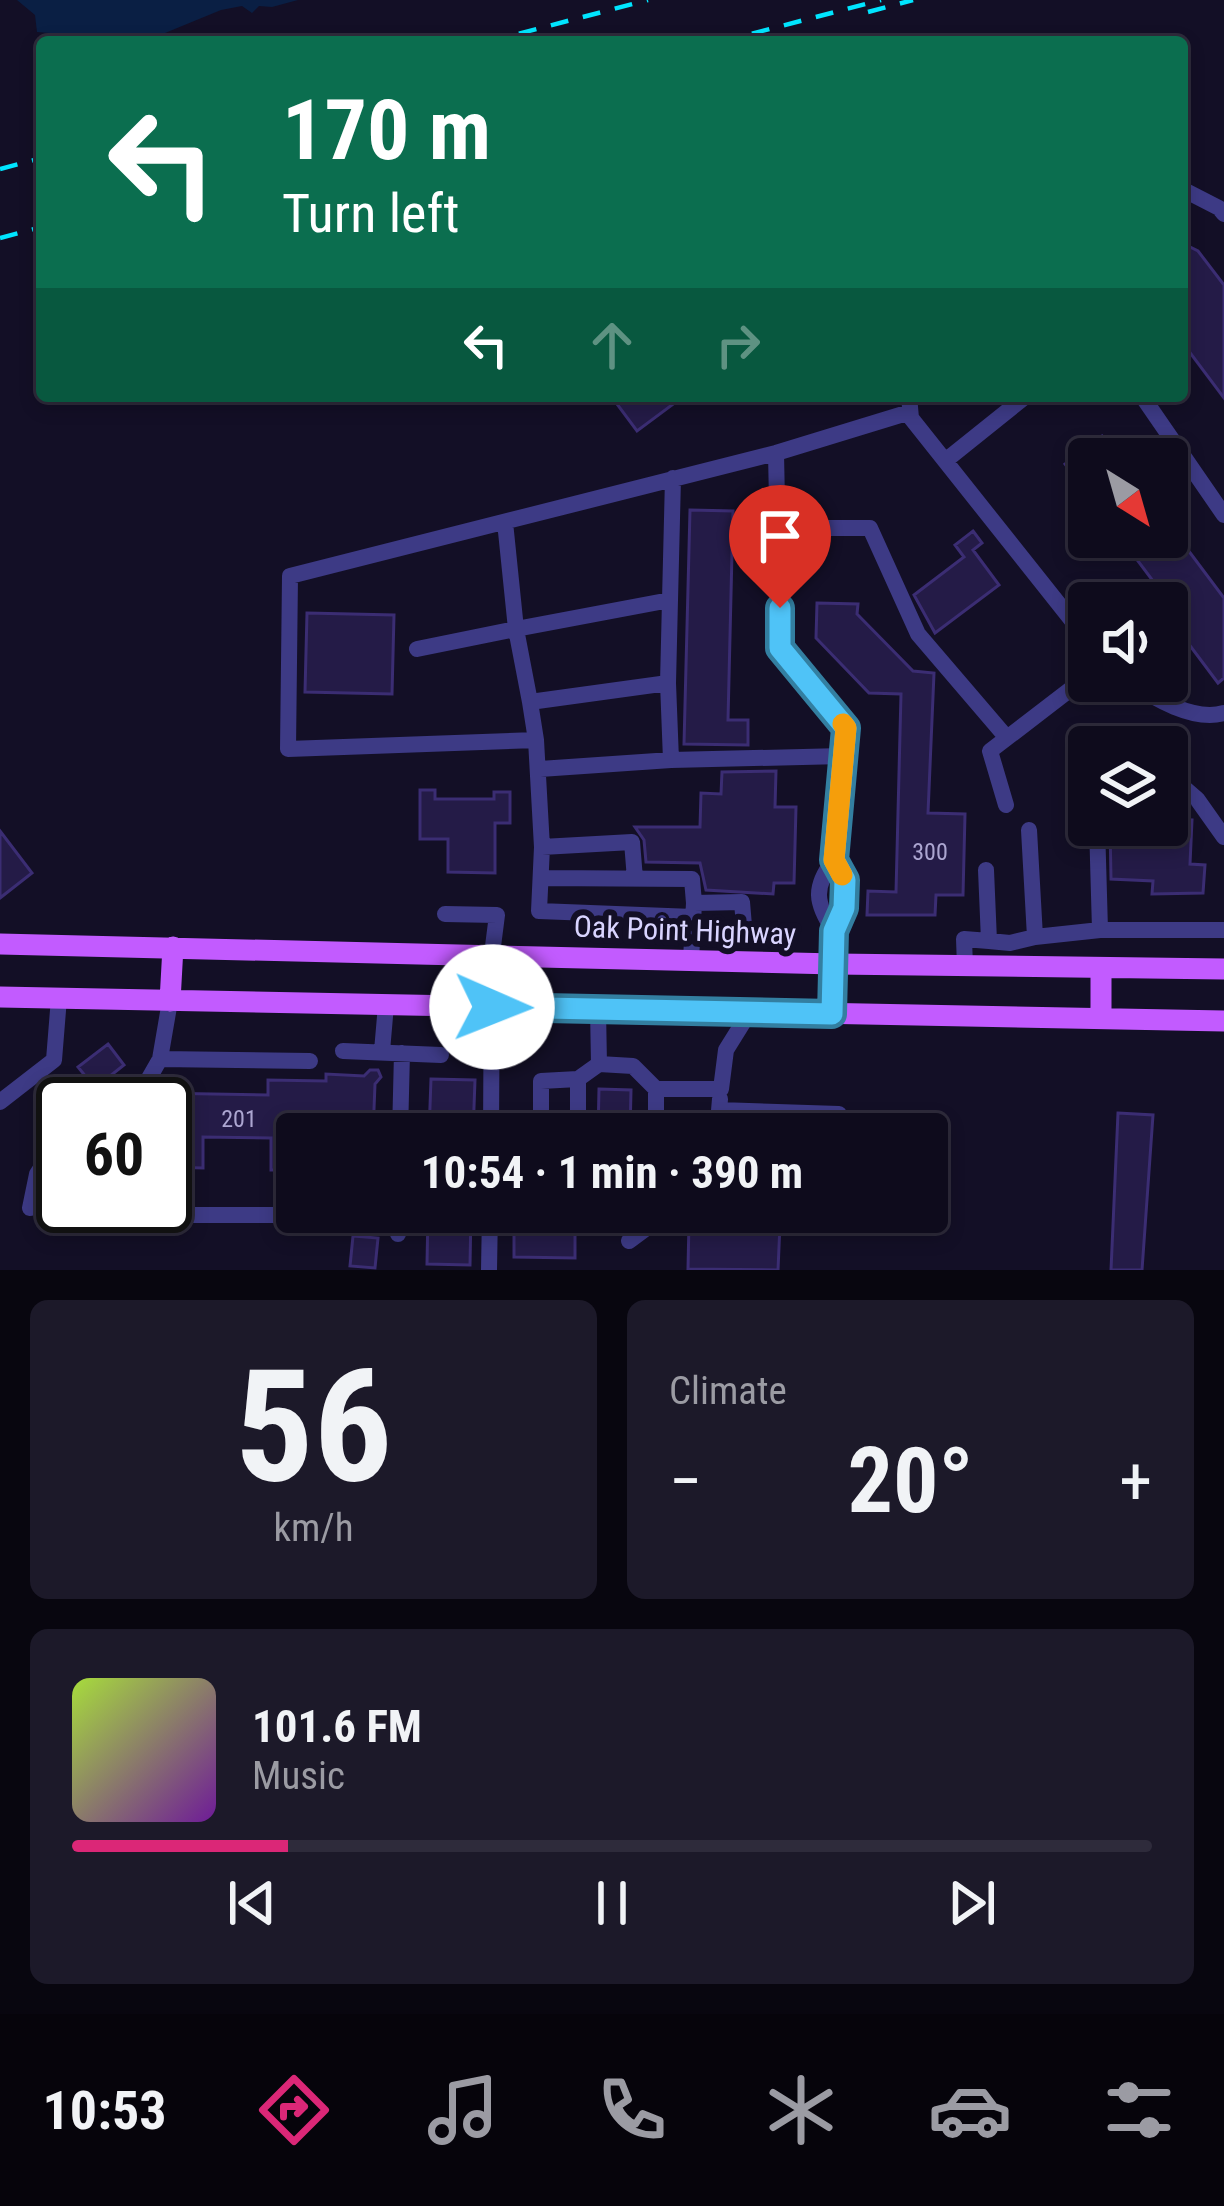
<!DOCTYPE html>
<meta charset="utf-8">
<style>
:root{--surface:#0e0b1c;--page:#1c1929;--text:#f1f3f6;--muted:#9b9ba3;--line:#2e2b3b;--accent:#db2777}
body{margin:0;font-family:"Roboto Condensed",sans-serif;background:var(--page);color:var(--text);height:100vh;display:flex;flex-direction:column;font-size:45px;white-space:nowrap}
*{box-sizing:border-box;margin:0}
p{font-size:39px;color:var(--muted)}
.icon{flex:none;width:66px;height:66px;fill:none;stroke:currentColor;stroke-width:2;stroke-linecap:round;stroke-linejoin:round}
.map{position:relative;height:1270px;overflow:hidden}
.details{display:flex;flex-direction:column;gap:30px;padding:30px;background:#08060f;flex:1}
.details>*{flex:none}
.guide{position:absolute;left:36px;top:36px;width:1152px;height:366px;border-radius:12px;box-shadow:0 6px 18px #0003,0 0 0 3px var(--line);background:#0b6e4f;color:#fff;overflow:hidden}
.needle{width:78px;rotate:143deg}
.fabs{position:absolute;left:1068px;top:438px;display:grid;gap:24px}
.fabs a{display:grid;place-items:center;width:120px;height:120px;border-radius:12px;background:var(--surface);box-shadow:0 6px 18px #0003,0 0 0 3px var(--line);font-size:60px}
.speed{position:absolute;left:36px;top:1077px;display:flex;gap:24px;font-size:60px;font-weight:700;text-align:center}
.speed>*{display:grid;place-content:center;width:156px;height:156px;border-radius:50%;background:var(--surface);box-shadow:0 6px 18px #0003,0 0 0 3px var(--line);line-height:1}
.speed .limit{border:6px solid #111;border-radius:18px;background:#fff;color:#111}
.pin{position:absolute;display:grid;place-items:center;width:102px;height:102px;color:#fff;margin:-123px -51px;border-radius:50% 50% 50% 0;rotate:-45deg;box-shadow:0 0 12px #0007}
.pin .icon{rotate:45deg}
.me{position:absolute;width:132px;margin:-66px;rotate:91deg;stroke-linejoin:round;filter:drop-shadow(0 0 9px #0008)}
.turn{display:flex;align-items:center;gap:42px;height:252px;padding:0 48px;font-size:54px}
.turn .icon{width:156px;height:156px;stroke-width:2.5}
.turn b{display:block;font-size:84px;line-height:102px}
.lanes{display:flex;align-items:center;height:114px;padding:0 48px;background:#0003;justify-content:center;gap:60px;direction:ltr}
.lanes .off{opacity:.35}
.big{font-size:90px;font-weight:700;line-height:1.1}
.details .widget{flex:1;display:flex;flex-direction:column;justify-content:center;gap:18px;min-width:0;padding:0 42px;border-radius:18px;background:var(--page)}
.details .dial{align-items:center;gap:0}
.dial b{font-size:156px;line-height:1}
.song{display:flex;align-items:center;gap:36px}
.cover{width:144px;height:144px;border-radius:18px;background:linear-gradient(135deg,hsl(80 70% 55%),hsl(280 70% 35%))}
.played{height:12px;border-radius:6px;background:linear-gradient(90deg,var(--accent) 20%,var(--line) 20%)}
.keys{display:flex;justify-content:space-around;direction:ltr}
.heat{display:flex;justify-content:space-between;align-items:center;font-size:66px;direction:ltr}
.details .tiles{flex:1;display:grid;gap:30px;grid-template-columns:1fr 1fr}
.widget:last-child{grid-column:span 2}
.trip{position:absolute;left:276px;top:1113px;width:672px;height:120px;border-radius:12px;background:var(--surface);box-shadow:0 6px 18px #0003,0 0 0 3px var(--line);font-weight:700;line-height:120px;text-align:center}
.menu{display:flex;height:192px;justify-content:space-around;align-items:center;background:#06040b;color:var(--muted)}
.menu .icon{width:84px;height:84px}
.menu .selected{color:var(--accent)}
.menu b{font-size:54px;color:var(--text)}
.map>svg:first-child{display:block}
.water{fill:#0a1f44}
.building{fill:#241b47;stroke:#3b2d73;stroke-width:3}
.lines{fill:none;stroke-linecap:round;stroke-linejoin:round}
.minor{stroke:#3d3a85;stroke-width:16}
.major{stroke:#c25bff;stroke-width:21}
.rail{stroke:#00e5ff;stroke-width:4.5;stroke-dasharray:18 15;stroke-linecap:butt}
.route-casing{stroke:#337fa1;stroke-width:30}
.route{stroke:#4fc3f7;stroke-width:21}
.slow{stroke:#f59e0b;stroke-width:21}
.labels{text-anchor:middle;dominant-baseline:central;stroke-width:12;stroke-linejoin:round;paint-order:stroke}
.number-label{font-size:24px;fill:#aca6d1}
.street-label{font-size:30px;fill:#d9d4ff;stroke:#130f26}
</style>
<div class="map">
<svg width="1224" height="1270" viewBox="0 0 1224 1270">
<rect width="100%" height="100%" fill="#130f26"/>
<path class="water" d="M17,0H298L272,7L259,6L252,13L242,6L221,10L148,40L60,42L50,33L37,32L35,15Z"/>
<path class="building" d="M1182,243L1198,251L1224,285V398L1182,342Z
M611,396H684L637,431Z
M1102,436L1119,459H1089V496L1065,464Z
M690,510L733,511L728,720H748V745L684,744Z
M1167,522L1224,598V678L1218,683L1167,615V603H1157L1165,597L1120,537H1167Z
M973,531L982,543L973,550L999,585L935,633L914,595L964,557L955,545Z
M817,603L858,604L857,614L913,671L934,673L928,813L965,814L963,895H936L935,915H867L868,891L896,892L901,694L869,693L816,638Z
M307,613L394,615L392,694L305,692Z
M776,771L775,807H796L794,883H774L773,894L706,890L700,863L646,862L644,840L635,827H700L701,793L721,794L722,772Z
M420,790H435V799H494V792H510V823H495V873L448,872V839H420Z
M1167,819L1192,820L1190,864L1205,865L1203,893L1152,894L1153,881L1111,879L1110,825H1167Z
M0,831L32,873L0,898Z
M108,1044L124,1065L95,1088L78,1067Z
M370,1070H378L381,1077L375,1084L373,1134H297V1139H289V1170H271V1138L203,1137V1168L165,1167V1104H153L156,1093L268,1095V1080L326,1081V1074L364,1076Z
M431,1079L475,1080L473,1134H429Z
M599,1089L631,1090L630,1134H598Z
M1118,1113L1153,1115L1142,1270H1111Z
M428,1212H471L470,1265L427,1264Z
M514,1217H575V1258L514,1257Z
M689,1221L780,1224L778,1270L688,1269Z
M353,1236L378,1238L375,1268L350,1266Z"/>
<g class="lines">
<path class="minor" d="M1182,189L1219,208L1224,214
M909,396L911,418L1089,642
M1142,396L1224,515
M776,453L780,648L846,728L834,860L845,880L844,908L834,931L832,1014
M945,461L1026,396
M505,522L516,629L670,600L673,478
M780,528H870L918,634L1007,738
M417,649L516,629L530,702
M1129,681C1153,698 1194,722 1224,713
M668,683L670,600
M536,740L530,702L668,683L671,760
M540,769L671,760L843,756
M1167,773L1197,799L1224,837
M1006,805L990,751L1089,675
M1097,825L1100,930
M542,847L536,740L288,749L290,576L776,453L910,412
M541,878L692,879L694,903
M635,879L632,842L542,847L539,911L693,917
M445,914L497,915L492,954L491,1134
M834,931C815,903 813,887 834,860
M1035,937L1100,930H1224
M989,941L1010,943L1035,937L1029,830
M691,960L694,903L742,902L744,926
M965,966L964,939L989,941L986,870
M343,1051L441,1055
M382,1051L386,1005
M160,1059L310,1061
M599,1064L633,1066L656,1089H721L726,1050L749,1013
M656,1089V1134
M0,1102L54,1060L59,998
M98,1104L144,1087
M140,1104L144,1087L160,1059L170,1001
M719,1110L839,1114V1134
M400,1134L402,1053
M541,1134V1081L578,1079L599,1064L598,1009
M578,1134V1079
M717,1134L720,1099
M145,1206L163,1215H296
M30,1208L37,1174L63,1134
M398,1234V1212
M629,1241L656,1221V1212
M489,1270L490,1212"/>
<path class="major" d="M0,944L835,964L1224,969
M0,997L1224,1021
M170,1001L173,947
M1101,1019V969"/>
<path class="rail" d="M868,12L913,0
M487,42L648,0
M720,42L881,0
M0,169L42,158
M0,238L42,227"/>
</g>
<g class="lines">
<g class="route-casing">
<path id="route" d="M492,1007L832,1014L834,931L844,908L845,880L834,860L846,728L780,648V608"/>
</g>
<use href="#route" class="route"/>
<path class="slow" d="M842,875L834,860L846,728L843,724"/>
</g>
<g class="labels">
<g class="number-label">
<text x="930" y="852">300</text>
<text x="239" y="1119">201</text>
</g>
<g class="street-label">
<text transform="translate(685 930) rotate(2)">Oak Point Highway</text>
</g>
</g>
</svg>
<div class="fabs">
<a><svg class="needle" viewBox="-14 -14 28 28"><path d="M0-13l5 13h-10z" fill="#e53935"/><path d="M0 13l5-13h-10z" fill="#9b9ba3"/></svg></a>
<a><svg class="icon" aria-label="sound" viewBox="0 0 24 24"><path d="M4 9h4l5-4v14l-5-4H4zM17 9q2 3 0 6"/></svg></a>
<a><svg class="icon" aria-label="layers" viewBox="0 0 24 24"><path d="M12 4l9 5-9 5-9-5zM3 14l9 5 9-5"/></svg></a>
</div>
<div class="speed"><div class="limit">60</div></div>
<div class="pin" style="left:780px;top:608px;background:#d93025"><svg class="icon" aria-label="arrive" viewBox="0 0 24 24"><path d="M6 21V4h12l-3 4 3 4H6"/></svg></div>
<svg class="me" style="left:492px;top:1007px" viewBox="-20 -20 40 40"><circle r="19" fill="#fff"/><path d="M0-13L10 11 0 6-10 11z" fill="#4fc3f7"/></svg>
<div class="trip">10:54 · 1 min · 390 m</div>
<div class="guide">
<div class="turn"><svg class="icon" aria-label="left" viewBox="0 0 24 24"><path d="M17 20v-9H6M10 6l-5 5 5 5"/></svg><div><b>170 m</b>Turn left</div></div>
<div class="lanes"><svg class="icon" aria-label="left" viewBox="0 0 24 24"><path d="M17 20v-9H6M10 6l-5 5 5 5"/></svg><svg class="icon off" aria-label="ahead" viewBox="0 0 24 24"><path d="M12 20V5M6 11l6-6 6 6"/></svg><svg class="icon off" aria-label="right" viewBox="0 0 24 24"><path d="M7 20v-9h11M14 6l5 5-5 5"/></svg></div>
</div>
</div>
<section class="details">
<div class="tiles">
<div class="widget dial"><b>56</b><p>km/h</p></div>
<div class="widget"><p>Climate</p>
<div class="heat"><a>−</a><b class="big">20°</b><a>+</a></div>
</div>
<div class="widget">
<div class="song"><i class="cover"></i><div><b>101.6 FM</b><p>Music</p></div></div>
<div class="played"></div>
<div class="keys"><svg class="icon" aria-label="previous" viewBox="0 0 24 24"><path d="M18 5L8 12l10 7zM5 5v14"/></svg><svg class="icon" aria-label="pause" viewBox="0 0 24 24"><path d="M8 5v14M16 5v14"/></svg><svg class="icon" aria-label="next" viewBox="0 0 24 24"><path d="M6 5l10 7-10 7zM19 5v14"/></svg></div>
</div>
</div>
</section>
<nav class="menu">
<b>10:53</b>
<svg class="icon selected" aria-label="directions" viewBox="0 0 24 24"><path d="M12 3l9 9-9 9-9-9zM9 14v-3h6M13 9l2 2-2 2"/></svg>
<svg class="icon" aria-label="music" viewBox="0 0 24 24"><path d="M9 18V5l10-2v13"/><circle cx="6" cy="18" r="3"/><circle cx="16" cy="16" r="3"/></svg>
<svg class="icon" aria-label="phone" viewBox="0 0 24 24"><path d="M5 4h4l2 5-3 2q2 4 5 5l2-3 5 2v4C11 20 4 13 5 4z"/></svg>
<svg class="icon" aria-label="climate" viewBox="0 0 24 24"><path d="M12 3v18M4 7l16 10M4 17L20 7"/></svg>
<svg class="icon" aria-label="car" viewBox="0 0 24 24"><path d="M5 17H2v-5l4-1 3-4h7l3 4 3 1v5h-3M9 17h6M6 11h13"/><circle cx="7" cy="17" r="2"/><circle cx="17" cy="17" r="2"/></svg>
<svg class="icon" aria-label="filters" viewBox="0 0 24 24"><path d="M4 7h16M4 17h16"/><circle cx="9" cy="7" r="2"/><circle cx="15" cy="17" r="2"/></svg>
</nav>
